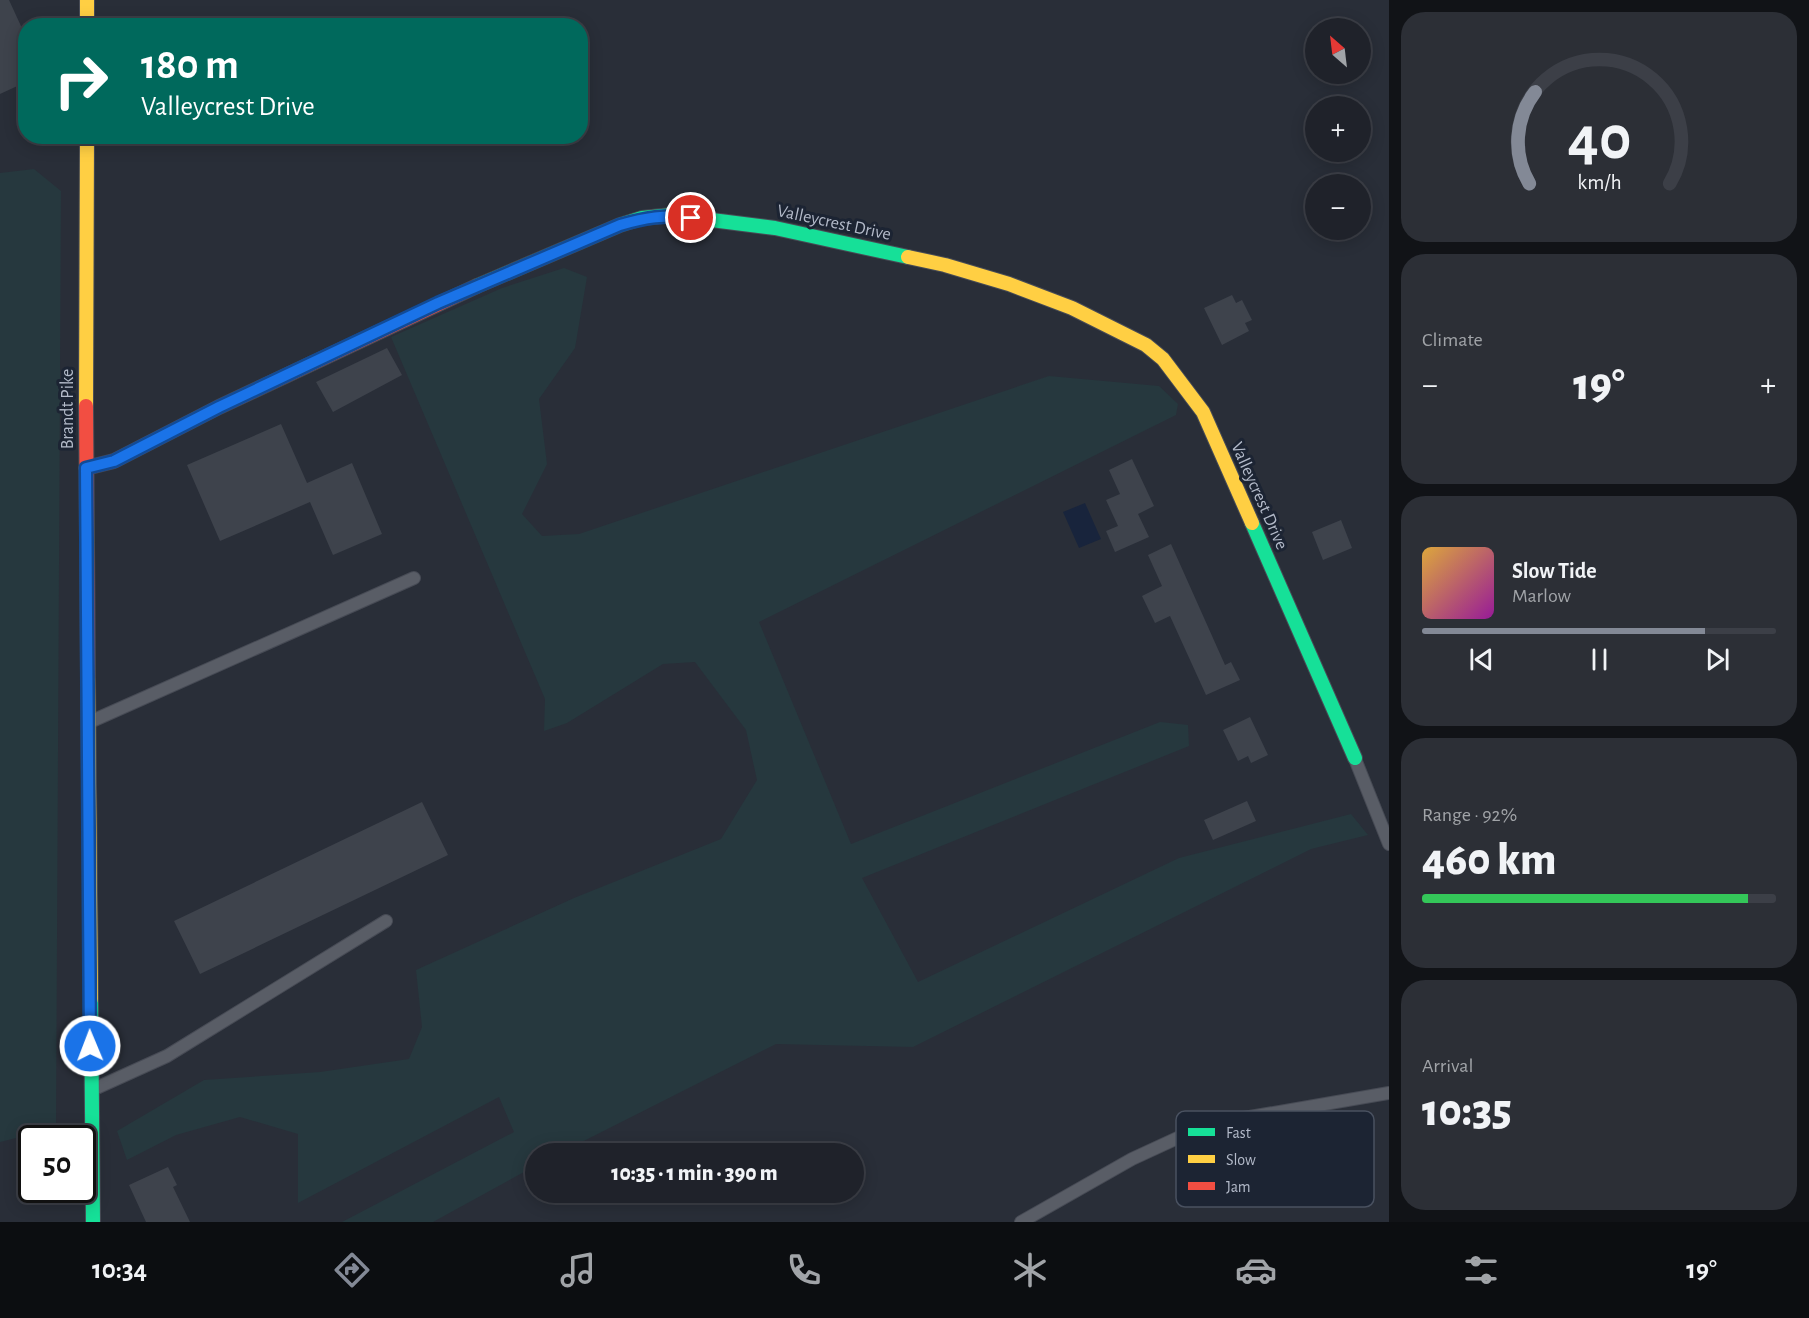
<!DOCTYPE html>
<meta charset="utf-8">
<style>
:root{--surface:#1f222a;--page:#2c2f36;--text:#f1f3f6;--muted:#a1a4a8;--line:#3c3f47;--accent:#838996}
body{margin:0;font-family:"Alegreya Sans",sans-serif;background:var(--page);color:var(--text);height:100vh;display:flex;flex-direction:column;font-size:22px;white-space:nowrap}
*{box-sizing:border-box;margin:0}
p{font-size:20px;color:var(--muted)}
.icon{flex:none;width:33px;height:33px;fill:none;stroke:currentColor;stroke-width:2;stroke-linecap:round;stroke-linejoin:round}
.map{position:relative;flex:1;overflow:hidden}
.details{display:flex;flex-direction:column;gap:12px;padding:12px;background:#111317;width:420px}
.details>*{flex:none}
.guide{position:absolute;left:18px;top:18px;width:570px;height:126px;border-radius:24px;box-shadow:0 3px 15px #0003,0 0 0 2px var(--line);background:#00695c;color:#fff;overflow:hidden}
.needle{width:39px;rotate:332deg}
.controls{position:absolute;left:1305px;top:18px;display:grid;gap:12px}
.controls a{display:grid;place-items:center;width:66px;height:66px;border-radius:50%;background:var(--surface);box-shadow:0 3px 15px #0003,0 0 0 2px var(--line);font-size:30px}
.speed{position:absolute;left:18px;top:1125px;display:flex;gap:12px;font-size:30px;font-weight:700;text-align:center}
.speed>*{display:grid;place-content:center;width:78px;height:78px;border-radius:50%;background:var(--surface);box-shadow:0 3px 15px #0003,0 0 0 2px var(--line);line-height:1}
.speed .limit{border:3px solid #111;border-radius:9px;background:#fff;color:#111}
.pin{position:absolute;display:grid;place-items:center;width:51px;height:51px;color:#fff;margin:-26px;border:3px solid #fff;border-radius:50%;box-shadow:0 2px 6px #0007}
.me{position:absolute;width:66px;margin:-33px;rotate:359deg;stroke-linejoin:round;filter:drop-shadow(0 0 4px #0008)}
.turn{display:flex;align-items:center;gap:21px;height:126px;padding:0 24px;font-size:27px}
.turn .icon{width:78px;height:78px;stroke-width:2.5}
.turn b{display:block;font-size:42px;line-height:51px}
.big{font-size:45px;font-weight:800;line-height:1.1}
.details .card{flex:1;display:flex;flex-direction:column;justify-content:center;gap:9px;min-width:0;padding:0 21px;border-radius:24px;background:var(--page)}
.details .dial{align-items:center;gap:0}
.dial svg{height:156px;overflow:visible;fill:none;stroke:var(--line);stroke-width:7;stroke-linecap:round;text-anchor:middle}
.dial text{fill:var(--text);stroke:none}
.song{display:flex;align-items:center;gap:18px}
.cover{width:72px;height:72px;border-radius:9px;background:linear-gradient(135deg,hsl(40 70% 55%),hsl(300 70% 35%))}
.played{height:6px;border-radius:3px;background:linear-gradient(90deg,var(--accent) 80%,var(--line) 80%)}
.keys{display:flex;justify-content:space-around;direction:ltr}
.heat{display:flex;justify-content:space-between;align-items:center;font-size:33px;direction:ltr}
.charge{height:9px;border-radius:4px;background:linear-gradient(90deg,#34c759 92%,var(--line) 0)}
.trip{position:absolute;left:525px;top:1143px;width:339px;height:60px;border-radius:30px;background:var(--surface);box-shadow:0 3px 15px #0003,0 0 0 2px var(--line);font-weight:800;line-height:60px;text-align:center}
.dock{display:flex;height:96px;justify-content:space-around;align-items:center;background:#0c0e11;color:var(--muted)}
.dock .icon{width:42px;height:42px}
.dock .on{color:var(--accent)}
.dock b{font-size:27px;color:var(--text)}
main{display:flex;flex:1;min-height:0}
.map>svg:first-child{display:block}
.green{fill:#26383e}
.water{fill:#18243c}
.building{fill:#3e434c}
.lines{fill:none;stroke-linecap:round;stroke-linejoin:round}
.lane-casing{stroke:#474b55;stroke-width:14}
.fast-casing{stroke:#474b55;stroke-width:16}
.slow-casing{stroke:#474b55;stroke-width:16}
.jam-casing{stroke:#474b55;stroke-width:16}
.lane{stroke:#595d66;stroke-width:12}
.fast{stroke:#16e098;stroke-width:14}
.slow{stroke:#ffcf43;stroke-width:14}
.jam{stroke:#f24e42;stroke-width:14}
.route-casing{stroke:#114b97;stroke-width:15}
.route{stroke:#1a73e8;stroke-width:10}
.labels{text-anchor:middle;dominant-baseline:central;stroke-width:6;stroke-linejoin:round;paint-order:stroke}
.street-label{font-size:18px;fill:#b3bac9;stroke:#1c2433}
.key{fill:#1c2433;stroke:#495160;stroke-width:1.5}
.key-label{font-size:16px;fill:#b3bac9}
</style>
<main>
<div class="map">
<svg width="1389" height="1222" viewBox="0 0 1389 1222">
<rect width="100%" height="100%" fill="#292e38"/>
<path class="green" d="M34,169L61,191L56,1128L0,1142V173Z
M564,268L587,277L575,348L539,399L547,464L522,514L542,536L579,534L1049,376L1159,386L1178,404L1176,415L759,622L851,844L1160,722L1188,725L1189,746L862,878L918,982L1179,858L1351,814L1368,835L1311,849L913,1047L776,1044L560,1153L536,1154L535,1166L433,1222H342L514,1132L499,1097L298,1203V1134L240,1117L176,1135L127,1160L117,1131L204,1080L320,1072L409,1059L422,1027L416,970L574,898L721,839L757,780L746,730L695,662L663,664L567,723L544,731L545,699L391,337L502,288Z"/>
<path class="water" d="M1085,503L1101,539L1079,548L1063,512Z"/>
<path class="building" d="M0,0H9L26,37V82L0,94Z
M1232,295L1236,303L1242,300L1252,320L1245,323L1249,331L1222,345L1204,308Z
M387,348L402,375L333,412L316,382Z
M281,424L307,483L352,463L382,534L333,555L310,502L220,541L187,465Z
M1132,459L1154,506L1138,514L1149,537L1115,552L1106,531L1118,526L1106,500L1120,494L1109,470Z
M1341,520L1352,548L1323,560L1312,532Z
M1171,544L1225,665L1231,662L1240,680L1206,695L1170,616L1155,623L1142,596L1162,586L1148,555Z
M1250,717L1268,755L1251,763L1248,756L1238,761L1223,730Z
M1247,801L1256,821L1213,840L1204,820Z
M422,802L448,855L200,974L174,921Z
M168,1167L177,1185L173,1187L190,1222H146L129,1185Z"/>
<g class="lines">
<g class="lane-casing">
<path id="lane" d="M92,721L414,578
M1355,759L1389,844
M94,1089L167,1056L386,921
M1021,1222L1132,1159L1184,1135L1244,1118L1389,1093"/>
</g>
<g class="fast-casing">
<path id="fast" d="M477,286L620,225L642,218L672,215L775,228L908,257
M1252,523L1355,758
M91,999L93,1222"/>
</g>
<g class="slow-casing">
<path id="slow" d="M87,0V26
M908,257L945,265L1009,284L1072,308L1146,345L1163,359L1203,412L1252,523
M86,406L87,136
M88,676L91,999"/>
</g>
<g class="jam-casing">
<path id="jam" d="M86,406L88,676
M86,468L114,461L219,407L477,286"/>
</g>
<use href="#lane" class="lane"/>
<use href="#fast" class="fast"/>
<use href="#slow" class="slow"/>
<use href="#jam" class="jam"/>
</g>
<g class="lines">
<g class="route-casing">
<path id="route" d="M90,1046L86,468L114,461L219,407L438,303L620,225C644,218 666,214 691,218"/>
</g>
<use href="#route" class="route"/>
</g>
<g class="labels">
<g class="street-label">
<text transform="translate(834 223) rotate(12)">Valleycrest Drive</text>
<text transform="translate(68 409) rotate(-90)">Brandt Pike</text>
<text transform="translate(1259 496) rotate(66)">Valleycrest Drive</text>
</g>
</g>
<rect x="1176" y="1111" width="198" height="96" rx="9" class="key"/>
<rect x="1188" y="1128" width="27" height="8" fill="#16e098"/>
<rect x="1188" y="1155" width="27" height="8" fill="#ffcf43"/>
<rect x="1188" y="1182" width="27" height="8" fill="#f24e42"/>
<g class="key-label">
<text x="1226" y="1138">Fast</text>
<text x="1226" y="1165">Slow</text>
<text x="1226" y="1192">Jam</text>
</g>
</svg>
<div class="controls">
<a><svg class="needle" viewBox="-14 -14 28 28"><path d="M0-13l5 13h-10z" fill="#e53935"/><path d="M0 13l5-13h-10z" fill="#a1a4a8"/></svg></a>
<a>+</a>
<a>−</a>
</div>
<div class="speed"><div class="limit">50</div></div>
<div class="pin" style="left:691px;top:218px;background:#d93025"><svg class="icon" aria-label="arrive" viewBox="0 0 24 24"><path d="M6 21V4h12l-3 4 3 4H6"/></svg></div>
<svg class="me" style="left:90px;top:1046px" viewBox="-20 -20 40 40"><circle r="17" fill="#1a73e8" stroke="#fff" stroke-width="3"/><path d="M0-11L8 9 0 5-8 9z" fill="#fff"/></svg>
<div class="trip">10:35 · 1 min · 390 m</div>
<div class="guide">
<div class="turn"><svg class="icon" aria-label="right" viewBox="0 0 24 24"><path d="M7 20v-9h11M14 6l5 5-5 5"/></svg><div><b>180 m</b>Valleycrest Drive</div></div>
</div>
</div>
<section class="details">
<div class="card dial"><svg viewBox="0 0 100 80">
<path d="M14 69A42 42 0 1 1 86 69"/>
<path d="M14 69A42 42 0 0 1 17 22" stroke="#838996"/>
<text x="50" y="56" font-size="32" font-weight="700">40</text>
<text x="50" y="72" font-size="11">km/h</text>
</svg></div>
<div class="card"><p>Climate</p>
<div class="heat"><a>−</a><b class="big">19°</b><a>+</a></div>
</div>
<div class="card">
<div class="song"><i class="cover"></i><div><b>Slow Tide</b><p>Marlow</p></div></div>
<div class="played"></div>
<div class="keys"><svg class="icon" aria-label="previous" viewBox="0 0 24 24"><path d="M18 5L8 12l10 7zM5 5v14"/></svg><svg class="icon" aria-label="pause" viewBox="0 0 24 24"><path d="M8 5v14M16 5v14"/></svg><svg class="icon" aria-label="next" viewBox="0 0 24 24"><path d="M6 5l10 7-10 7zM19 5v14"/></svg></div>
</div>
<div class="card"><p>Range · 92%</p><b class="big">460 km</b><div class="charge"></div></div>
<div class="card"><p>Arrival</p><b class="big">10:35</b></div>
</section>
</main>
<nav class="dock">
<b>10:34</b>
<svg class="icon on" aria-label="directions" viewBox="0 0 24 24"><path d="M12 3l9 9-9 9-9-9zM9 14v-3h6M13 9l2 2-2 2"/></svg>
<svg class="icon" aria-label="music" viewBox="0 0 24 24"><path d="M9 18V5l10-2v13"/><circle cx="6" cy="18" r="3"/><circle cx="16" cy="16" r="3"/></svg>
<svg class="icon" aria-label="phone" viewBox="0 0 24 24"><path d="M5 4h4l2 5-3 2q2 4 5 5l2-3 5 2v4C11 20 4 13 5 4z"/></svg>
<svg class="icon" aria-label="climate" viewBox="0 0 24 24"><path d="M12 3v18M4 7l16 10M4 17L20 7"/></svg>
<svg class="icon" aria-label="car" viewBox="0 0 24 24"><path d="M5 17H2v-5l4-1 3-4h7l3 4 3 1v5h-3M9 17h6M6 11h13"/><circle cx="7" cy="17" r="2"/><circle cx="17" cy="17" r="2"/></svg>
<svg class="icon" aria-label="filters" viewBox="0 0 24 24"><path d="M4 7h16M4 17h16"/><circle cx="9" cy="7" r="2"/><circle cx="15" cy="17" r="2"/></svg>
<b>19°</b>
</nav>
